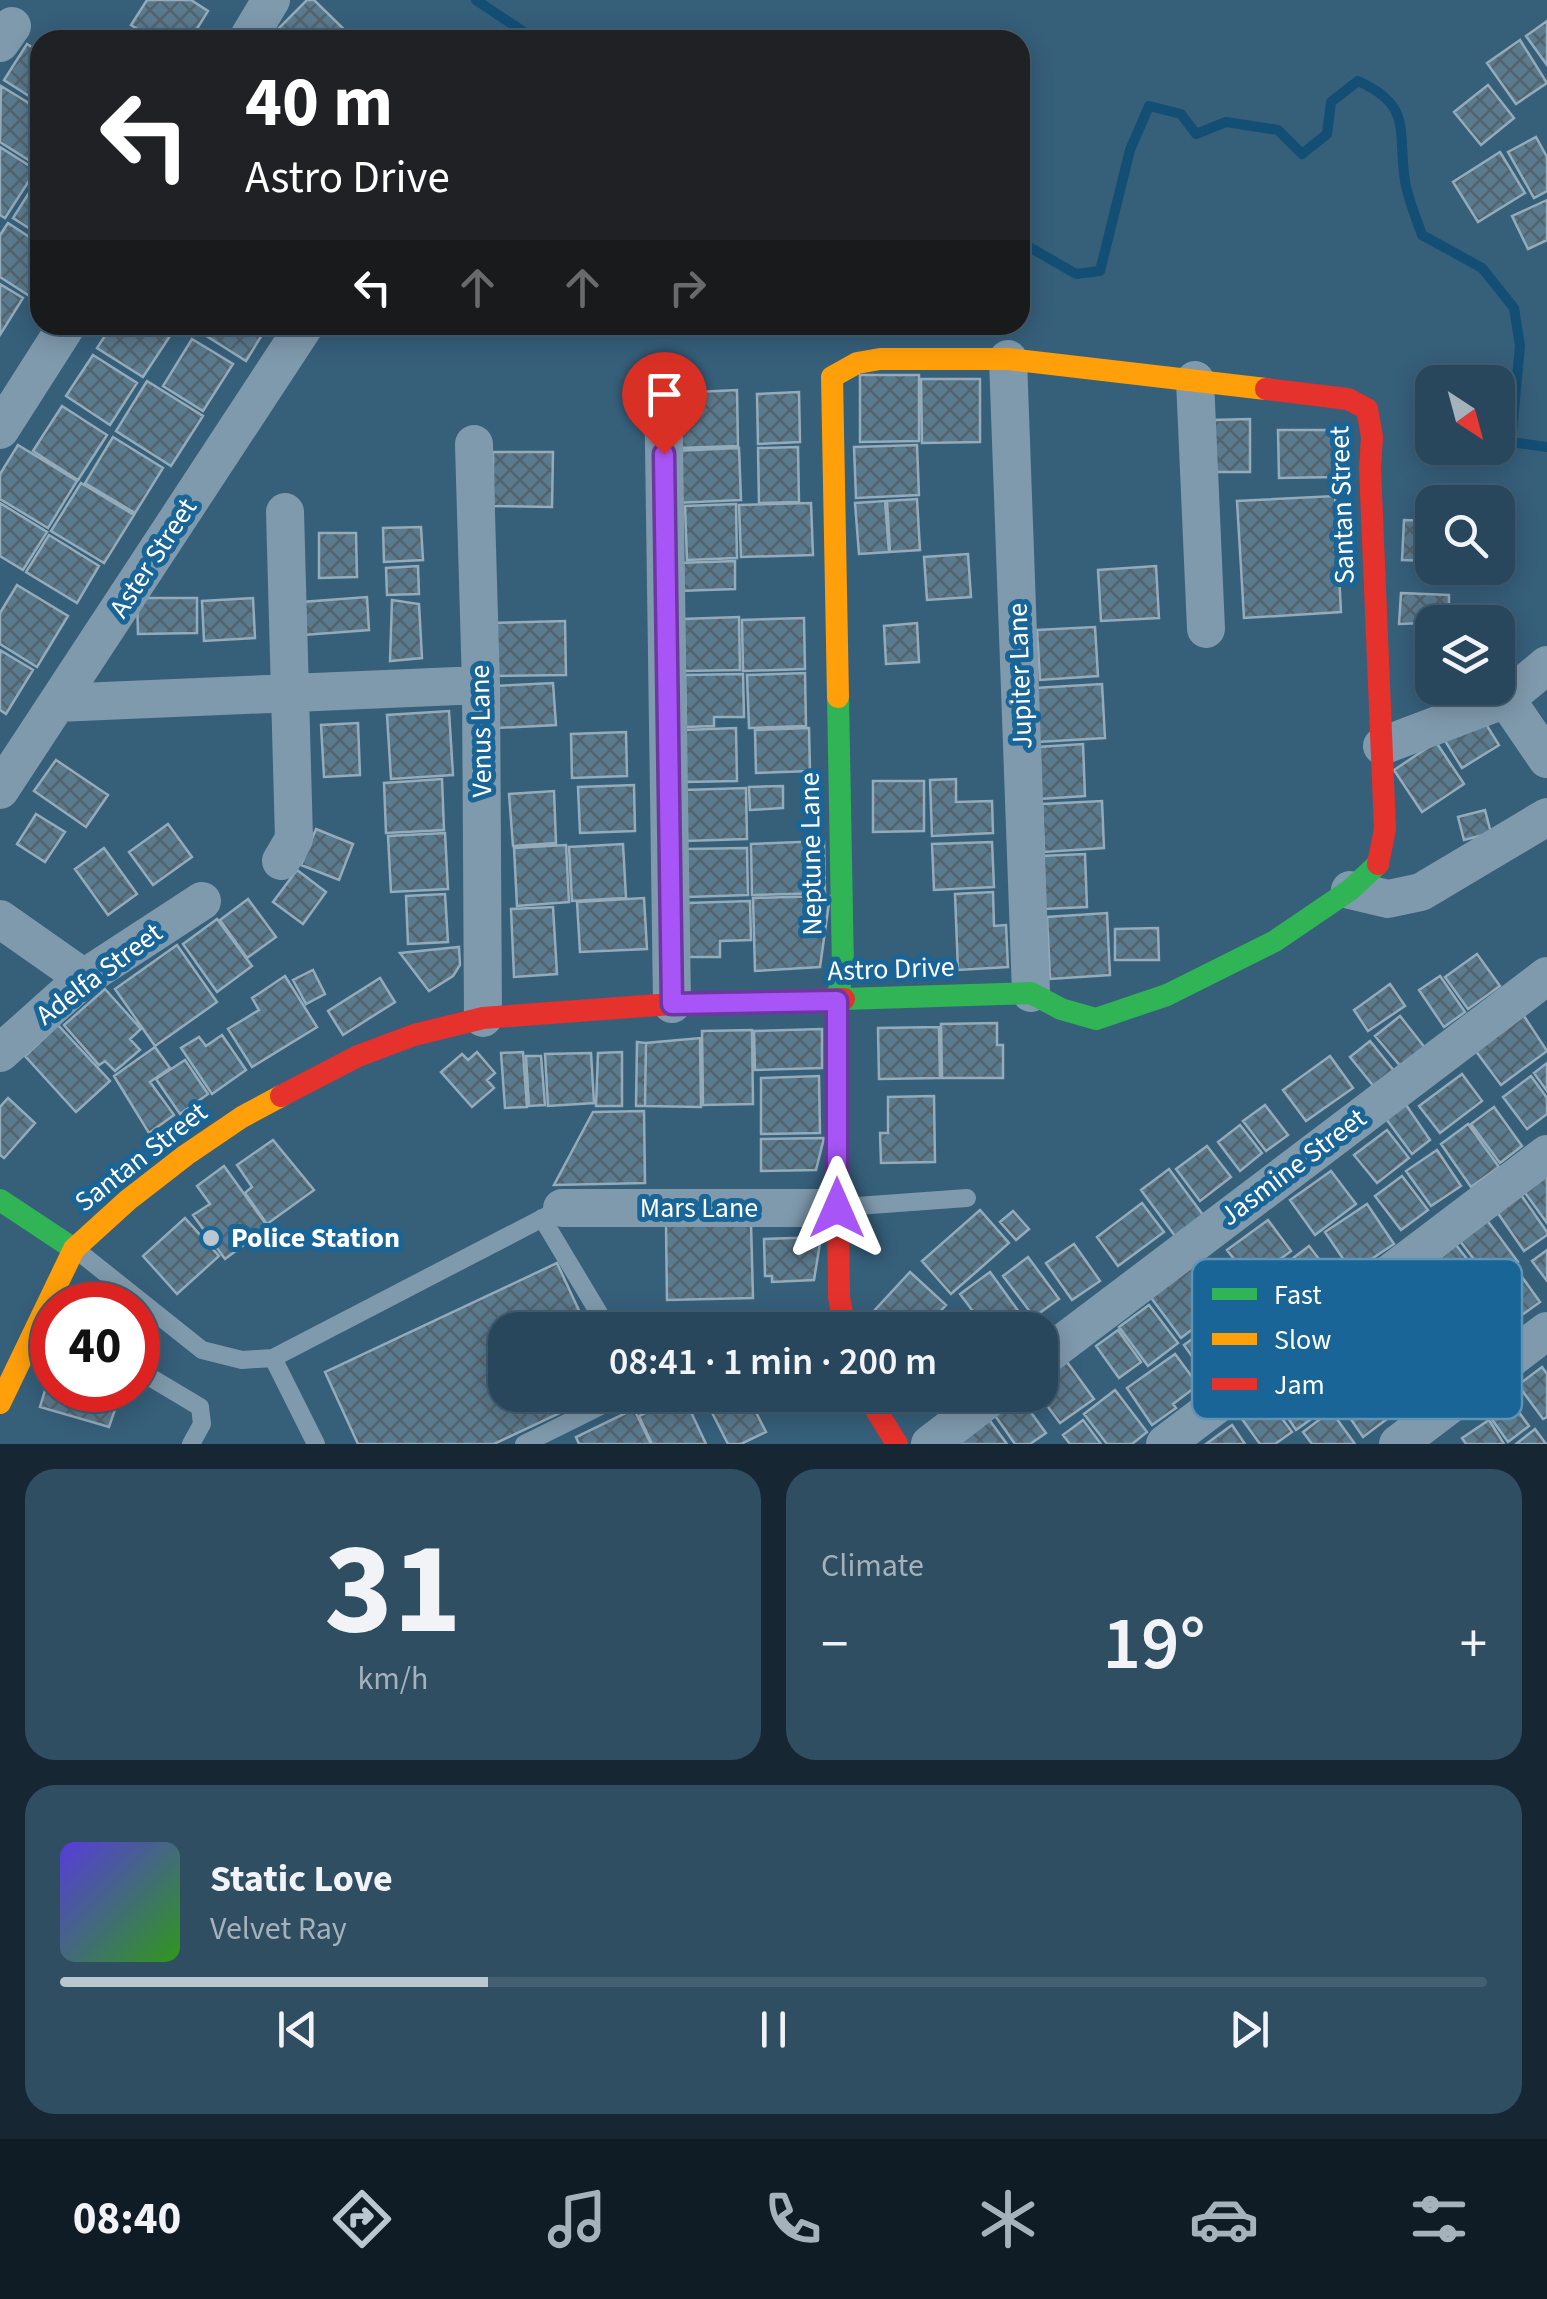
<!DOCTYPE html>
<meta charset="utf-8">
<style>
:root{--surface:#28475c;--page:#304e62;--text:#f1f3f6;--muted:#a5b2bb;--line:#445f72;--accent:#b9c7d0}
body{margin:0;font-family:"Source Sans 3",sans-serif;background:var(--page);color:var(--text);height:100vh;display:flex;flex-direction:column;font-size:38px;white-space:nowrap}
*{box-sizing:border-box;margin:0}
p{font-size:32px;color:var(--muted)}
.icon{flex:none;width:55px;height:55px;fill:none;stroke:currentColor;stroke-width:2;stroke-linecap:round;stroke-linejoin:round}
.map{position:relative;height:1444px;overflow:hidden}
.drawer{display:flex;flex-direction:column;gap:25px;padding:25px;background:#162733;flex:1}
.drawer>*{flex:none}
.top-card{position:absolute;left:30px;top:30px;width:1000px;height:305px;border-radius:30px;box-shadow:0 5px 25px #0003,0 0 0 2px var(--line);background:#202124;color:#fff;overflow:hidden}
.needle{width:65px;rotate:144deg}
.fabs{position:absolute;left:1415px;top:365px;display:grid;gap:20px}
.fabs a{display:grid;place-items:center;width:100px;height:100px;border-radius:20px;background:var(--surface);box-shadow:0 5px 25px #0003,0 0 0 2px var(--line);font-size:50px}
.speed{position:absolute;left:30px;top:1282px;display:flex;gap:20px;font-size:50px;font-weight:700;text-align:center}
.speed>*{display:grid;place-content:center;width:130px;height:130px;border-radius:50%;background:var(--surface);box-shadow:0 5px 25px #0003,0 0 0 2px var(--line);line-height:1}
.speed .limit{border:15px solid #d22;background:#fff;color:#111}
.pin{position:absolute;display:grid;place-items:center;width:85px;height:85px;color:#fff;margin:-102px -42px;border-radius:50% 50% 50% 0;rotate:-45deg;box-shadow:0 0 10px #0007}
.pin .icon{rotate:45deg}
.me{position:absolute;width:110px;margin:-55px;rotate:0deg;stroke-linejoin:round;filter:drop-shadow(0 0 8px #0008)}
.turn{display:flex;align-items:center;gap:35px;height:210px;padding:0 50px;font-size:45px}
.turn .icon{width:130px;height:130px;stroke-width:2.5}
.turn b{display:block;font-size:70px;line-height:85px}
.lanes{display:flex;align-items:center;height:95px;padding:0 50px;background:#0003;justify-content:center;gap:50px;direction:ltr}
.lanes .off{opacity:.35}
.big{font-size:75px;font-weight:600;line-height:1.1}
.drawer .card{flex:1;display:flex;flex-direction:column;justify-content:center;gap:15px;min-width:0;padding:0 35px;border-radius:30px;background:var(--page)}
.drawer .dial{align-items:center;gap:0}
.dial b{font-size:130px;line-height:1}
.song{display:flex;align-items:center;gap:30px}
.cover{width:120px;height:120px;border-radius:15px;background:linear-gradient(135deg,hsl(250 70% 55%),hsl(110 70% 35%))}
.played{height:10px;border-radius:5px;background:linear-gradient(90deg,var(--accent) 30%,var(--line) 30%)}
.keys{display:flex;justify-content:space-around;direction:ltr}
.heat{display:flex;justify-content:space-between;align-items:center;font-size:55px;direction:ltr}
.drawer .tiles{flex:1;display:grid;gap:25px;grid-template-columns:1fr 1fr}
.card:last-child{grid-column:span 2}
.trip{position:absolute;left:488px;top:1312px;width:570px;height:100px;border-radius:30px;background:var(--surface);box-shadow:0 5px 25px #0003,0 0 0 2px var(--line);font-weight:600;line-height:100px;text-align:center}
.dock{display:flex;height:160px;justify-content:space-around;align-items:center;background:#101c25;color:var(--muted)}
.dock .icon{width:70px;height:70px}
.dock .selected{color:var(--accent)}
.dock b{font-size:45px;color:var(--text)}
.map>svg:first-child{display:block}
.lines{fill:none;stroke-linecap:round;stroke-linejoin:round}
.stream{stroke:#134e75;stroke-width:10}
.building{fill:url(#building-cross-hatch);stroke:#94abba;stroke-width:2.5}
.lane{stroke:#7f9aad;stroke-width:18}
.street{stroke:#7f9aad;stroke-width:38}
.fast{stroke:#30b455;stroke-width:22}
.slow{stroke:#ff9f0a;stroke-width:22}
.jam{stroke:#e5322d;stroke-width:22}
.route-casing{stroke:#6d37a1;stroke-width:25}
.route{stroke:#a855f7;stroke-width:18}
.poi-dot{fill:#b9c7d0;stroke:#196597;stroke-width:4}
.labels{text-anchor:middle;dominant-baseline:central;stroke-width:10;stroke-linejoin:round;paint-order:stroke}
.street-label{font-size:28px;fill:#fff;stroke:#196597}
.poi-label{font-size:28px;font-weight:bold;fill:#fff;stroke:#196597;text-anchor:start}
.key{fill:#196597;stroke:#5e93b6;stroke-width:2.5}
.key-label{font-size:28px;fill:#fff}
</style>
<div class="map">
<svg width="1547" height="1444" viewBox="0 0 1547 1444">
<defs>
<pattern id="building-cross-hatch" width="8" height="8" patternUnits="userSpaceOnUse" patternTransform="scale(2.5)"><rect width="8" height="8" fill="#5a7a8e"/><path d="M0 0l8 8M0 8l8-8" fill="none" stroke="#53636d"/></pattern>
</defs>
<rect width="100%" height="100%" fill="#365f7a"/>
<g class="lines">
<path class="stream" d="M476,0L536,40
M1020,246L1031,248L1076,274L1100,271L1130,150L1149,106L1181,114L1196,134L1226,122L1278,130L1302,154L1327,134L1331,102L1358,81C1414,106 1397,132 1405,181C1408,199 1416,218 1422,235L1482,268L1514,308L1520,346L1511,442L1547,447"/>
</g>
<path class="building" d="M147,0H191L208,11L190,40H156L131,25Z
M307,0H314L355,40H275L271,36Z
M1547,21V65L1526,36Z
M1520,40L1547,83L1516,104L1487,63Z
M27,44L40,52V103L4,80Z
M1488,85L1514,118L1481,145L1454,112Z
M1,86L40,110L38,166L0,142Z
M1536,137L1547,157V191L1534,198L1508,152Z
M0,147L36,170L5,218L0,215Z
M1500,152L1525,193L1478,222L1453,182Z
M39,177L40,178V235L13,218Z
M1547,200V240L1528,249L1512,216Z
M8,223L40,244V277L28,295L0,277V235Z
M0,284L23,298L0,335Z
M112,325H166L174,330L143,377L97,348Z
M189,325H268L246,361Z
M192,339L233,364L203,411L163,386Z
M93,355L137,383L110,425L66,396Z
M860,375H919V441L860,442Z
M921,379H980V442L922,443Z
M147,381L203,416L171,466L116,431Z
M737,390L738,446L678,448L676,393Z
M799,392L800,442L758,444L757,394Z
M62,406L107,435L78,480L33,451Z
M1250,419V472H1213V420Z
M1278,430H1337V477L1279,478Z
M113,437L163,468L135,513L85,483Z
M18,445L77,481L48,528L0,499V474Z
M917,445L919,495L856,498L854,447Z
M798,447L799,502L759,503L758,448Z
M739,448L741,500L674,503L672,451Z
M493,452H553L552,507L493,506Z
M81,483L134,515L104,563L51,531Z
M1335,496L1341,612L1244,618L1237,501Z
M917,499L920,550L890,552L887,501Z
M885,501L889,552L859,554L855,503Z
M0,503L47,532L23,570L0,556Z
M811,503L813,555L741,557L739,505Z
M736,504L737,558L687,560L685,506Z
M1404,520L1432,521V561L1402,560Z
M421,527L423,560L384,562L383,528Z
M319,533H356L357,577L319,578Z
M49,535L99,566L77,603L26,572Z
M968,554L971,597L927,600L924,557Z
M735,561V589L678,591L677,563Z
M418,566L419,594L387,595L386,568Z
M1156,566L1159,618L1101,621L1098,570Z
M17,585L68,616L37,667L0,644V613Z
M1401,593L1449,595V622L1399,624Z
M367,597L369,630L304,635L302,602Z
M137,598H197V633L138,634Z
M253,598L255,638L204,641L202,601Z
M392,600L419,604L422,658L390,661Z
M739,617L740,670L683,671L682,619Z
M804,618L805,669L743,671L742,620Z
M565,621L566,675L490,676L489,623Z
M917,623L919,662L886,664L884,626Z
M1095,627L1098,676L1040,680L1037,630Z
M0,650L33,670L6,714L0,710Z
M805,673L806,726L749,728L747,675Z
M743,674L744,717H714V726L686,727L685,675Z
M553,683L556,725L496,728L494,686Z
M1102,684L1105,738L1038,742L1035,688Z
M449,711L453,775L391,779L387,715Z
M1479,713L1499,745L1462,768L1442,736Z
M358,723L360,775L324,777L321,725Z
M736,728L737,781L684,782V730Z
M809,728L810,771L756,773L755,730Z
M626,732L627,776L572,778L571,734Z
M1436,742L1464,784L1422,812L1394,770Z
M1083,744L1085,796L1040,799L1038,747Z
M56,760L108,795L86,827L34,791Z
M442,779L444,830L386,833L384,783Z
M956,779V802L992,801L993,833L932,836L930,780Z
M873,781H924V831L873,832Z
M634,785L635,831L580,833L578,787Z
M783,786V808L750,810L749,787Z
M746,788L747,839L685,841L684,790Z
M554,791L556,843L513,846L509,794Z
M1102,801L1104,848L1044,852L1042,804Z
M1485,810L1491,833L1464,840L1458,817Z
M36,814L65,832L45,862L17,844Z
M168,824L192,857L153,885L129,852Z
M316,829L353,844L339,880L301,865Z
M445,833L448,889L391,892L388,836Z
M824,841L825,893L752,895L751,844Z
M992,842L994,887L934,890L932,844Z
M623,844L626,898L572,901L569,847Z
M566,845L569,902L517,906L514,848Z
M104,848L137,894L108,915L75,869Z
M747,848L748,895L687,897L686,849Z
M1085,854L1087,907L1043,909L1040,856Z
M297,870L326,892L303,924L273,902Z
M993,892L994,926L1006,925L1008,967L958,970L955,894Z
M445,894L448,942L408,944L406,896Z
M830,896L820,967L755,971L753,898Z
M644,898L647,949L580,952L577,902Z
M248,899L276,937L247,958L220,920Z
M750,901L751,940L720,941V957H688L687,903Z
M553,907L557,974L514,977L511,909Z
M1107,913L1110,975L1050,979L1047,917Z
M217,919L252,966L217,992L183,944Z
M1158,928L1159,960H1115V929Z
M177,945L217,1002L155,1046L115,989Z
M459,947L460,965L453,976L429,991L400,953Z
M1477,954L1500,986L1468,1009L1445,977Z
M313,970L325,994L306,1004L293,980Z
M285,976L317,1027L252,1067L228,1029L259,1010L252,998Z
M1440,976L1465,1012L1444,1027L1419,990Z
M380,978L395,1002L343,1035L328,1011Z
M1390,984L1405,1006L1368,1031L1354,1010Z
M105,989L141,1029L130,1039L140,1050L115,1071L105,1061L99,1065L64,1025Z
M1520,1010L1547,1051L1501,1085L1472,1046Z
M1400,1016L1426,1049L1402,1068L1375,1036Z
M997,1023V1045H1003V1078H942L941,1024Z
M58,1025L110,1081L76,1112L25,1056Z
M939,1027L940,1078L879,1079L878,1028Z
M822,1029V1068L755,1070L754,1031Z
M752,1030L753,1104L703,1105L702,1031Z
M222,1035L246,1070L212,1094L181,1048L199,1037L206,1046Z
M700,1038L701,1107L645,1106L646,1043Z
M1370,1041L1395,1072L1375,1088L1350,1057Z
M637,1042L646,1043L645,1106H636Z
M155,1047L170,1068L150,1082L174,1115L149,1133L114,1076Z
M477,1052L495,1073L487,1080L494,1088L472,1107L441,1072L462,1054L468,1060Z
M523,1052L527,1107L505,1108L501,1053Z
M622,1052V1106H596L598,1053Z
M591,1053L594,1103L548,1106L545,1054Z
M526,1056H541L545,1105L529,1106Z
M1330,1056L1353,1088L1306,1121L1283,1090Z
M185,1060L208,1094L180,1114L156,1079Z
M1547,1063V1091L1534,1073Z
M1462,1074L1482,1101L1440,1133L1419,1106Z
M819,1076L820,1133L761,1134V1078Z
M1531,1076L1547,1098V1114L1527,1129L1503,1097Z
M934,1096L935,1162L881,1163L880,1133H888V1097Z
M8,1098L35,1123L4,1158L0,1155V1107Z
M1404,1102L1430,1140L1412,1154L1384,1116Z
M1265,1105L1288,1135L1266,1151L1243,1121Z
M1494,1107L1522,1146L1500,1163L1471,1124Z
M644,1111L645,1183L554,1185L593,1112Z
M1468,1124L1499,1167L1471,1187L1441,1144Z
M1240,1125L1262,1153L1240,1171L1218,1142Z
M1387,1130L1409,1158L1377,1183L1354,1155Z
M824,1138L816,1170L761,1171V1139Z
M273,1140L314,1190L267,1224L245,1193L252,1187L237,1165Z
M1207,1146L1231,1177L1200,1201L1176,1169Z
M1437,1150L1461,1186L1431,1206L1406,1171Z
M224,1166L268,1227L225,1259L193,1215L210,1204L197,1186Z
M1169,1169L1206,1219L1178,1240L1141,1190Z
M1331,1171L1356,1204L1315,1235L1290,1200Z
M1545,1175L1547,1178V1223L1523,1190Z
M1402,1176L1428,1210L1401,1230L1375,1196Z
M1519,1192L1547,1232V1235L1524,1251L1495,1209Z
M1142,1203L1164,1232L1118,1266L1097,1237Z
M1367,1204L1394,1244L1352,1272L1325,1232Z
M980,1210L1009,1243L951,1294L922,1261Z
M1013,1211L1029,1229L1016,1240L1000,1222Z
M1484,1216L1518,1262L1491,1282L1457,1237Z
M185,1218L219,1256L177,1294L143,1256Z
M1268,1220L1291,1251L1251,1281L1227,1250Z
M751,1223L753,1298L667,1300L666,1225Z
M821,1237L814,1280L772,1282V1276H765L764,1239Z
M1074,1244L1100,1281L1072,1300L1046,1263Z
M1456,1245L1486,1283L1460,1304L1430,1266Z
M1309,1246L1335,1280L1305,1302L1279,1269Z
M1547,1250V1281L1532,1261Z
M1201,1256L1233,1298L1181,1338L1149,1295Z
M1028,1257L1059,1299L1034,1317L1003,1276Z
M557,1263L588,1330H505V1395H598L494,1444H358L325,1372Z
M1517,1270L1540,1302L1519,1317L1496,1286Z
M910,1272L946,1305L923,1330H866L861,1325Z
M990,1272L1032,1330H987L960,1294Z
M1149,1305L1178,1343L1148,1366L1119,1327Z
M963,1313L977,1330H941Z
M1214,1323L1244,1364L1213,1386L1184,1345Z
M1118,1330L1141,1362L1119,1378L1096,1346Z
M1175,1354L1198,1385L1173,1404L1176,1408L1152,1425L1127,1388Z
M1067,1362L1094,1399L1060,1423L1039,1395L1040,1382Z
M1542,1367L1547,1374V1417L1543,1419L1518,1385Z
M52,1368V1390H101L120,1395L109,1427L40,1407Z
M1298,1379L1321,1412L1296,1430L1274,1397Z
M1366,1389L1387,1419L1363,1437L1342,1406Z
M1502,1389L1529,1426L1508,1442L1481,1404Z
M1115,1390L1147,1432L1132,1444H1107L1084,1414Z
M683,1395L706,1444H652L639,1416Z
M703,1395H747L766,1432L741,1444H728Z
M1006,1395H1018L1046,1433L1030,1444H1015L989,1407Z
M1268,1400L1292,1432L1275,1444H1260L1242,1419Z
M634,1409L651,1444H579L576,1437Z
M1331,1411L1355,1444H1312L1303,1432Z
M985,1414L1007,1444H959Z
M1083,1420L1101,1444H1070L1063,1435Z
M1489,1420L1504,1444H1466L1462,1438Z
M1232,1425L1245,1444H1206Z
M1535,1429L1546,1444H1516Z"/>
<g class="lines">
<path class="lane" d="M843,1207L967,1198
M542,1218L609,1330
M79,1252L202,1350L242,1360L273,1358L562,1208
M273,1358L316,1444
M138,1370L200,1407L202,1424L191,1444
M524,1444L623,1395"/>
<path class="street" d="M247,40L271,0
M0,43L12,26
M1008,359L1031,993
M663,376L672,1004
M1195,380L1206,629
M0,430L67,325
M474,444L481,685L483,1018
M1506,699L1547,665
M57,703L481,685
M1382,746L1506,699L1547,759
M0,790L305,325
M281,861L294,839L285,512
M1350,890L1388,899L1421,892L1547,817
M0,919L84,978
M0,1053L84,978L202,901
M562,1208H837
M1040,1360L1547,976
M930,1444L994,1395
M1165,1444L1547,1154
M1398,1444L1547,1331"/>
<path class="fast" d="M838,697L843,969L837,1001L838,1202
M844,999L1031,993L1061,1009L1096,1019L1167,995L1275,941L1350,890L1378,864
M0,1200L74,1249"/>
<path class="slow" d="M838,697L832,377L857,363L880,359H1008L1266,389
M0,1403L74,1249L128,1200L186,1155L242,1117L281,1096"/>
<path class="jam" d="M1266,389L1348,399L1367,409L1372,437L1370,468L1385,829L1378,864
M281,1096L358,1056L414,1035L483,1018L672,1004L844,999
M838,1202L839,1297L845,1330
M867,1395L897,1444"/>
</g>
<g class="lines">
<g class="route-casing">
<path id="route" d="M664,454L672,1004L837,1001V1208"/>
</g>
<use href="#route" class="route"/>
</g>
<circle class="poi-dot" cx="211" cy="1238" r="10"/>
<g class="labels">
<g class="street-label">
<text transform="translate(1342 505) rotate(-92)">Santan Street</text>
<text transform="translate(153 558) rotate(-57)">Aster Street</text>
<text transform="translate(1020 676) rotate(-92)">Jupiter Lane</text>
<text transform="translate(481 731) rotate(-91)">Venus Lane</text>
<text transform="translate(811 854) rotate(-91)">Neptune Lane</text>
<text transform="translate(891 969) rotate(-2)">Astro Drive</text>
<text transform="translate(99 974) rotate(-37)">Adelfa Street</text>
<text transform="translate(141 1157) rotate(-38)">Santan Street</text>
<text transform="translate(1293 1167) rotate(-37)">Jasmine Street</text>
<text x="699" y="1208">Mars Lane</text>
</g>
<g class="poi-label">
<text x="231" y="1238">Police Station</text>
</g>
</g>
<rect x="1192" y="1259" width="330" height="160" rx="15" class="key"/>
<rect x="1212" y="1288" width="45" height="12" fill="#30b455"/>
<rect x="1212" y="1333" width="45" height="12" fill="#ff9f0a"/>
<rect x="1212" y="1378" width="45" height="12" fill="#e5322d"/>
<g class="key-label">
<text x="1274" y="1304">Fast</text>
<text x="1274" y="1349">Slow</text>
<text x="1274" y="1394">Jam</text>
</g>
</svg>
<div class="fabs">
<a><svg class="needle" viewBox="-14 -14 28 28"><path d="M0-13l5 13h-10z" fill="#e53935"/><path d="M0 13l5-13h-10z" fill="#a5b2bb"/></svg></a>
<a><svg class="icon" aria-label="search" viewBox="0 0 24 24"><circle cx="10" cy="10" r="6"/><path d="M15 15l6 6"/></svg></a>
<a><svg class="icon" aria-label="layers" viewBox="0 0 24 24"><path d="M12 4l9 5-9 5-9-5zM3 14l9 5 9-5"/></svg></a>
</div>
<div class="speed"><div class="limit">40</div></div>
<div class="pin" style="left:664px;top:454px;background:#d93025"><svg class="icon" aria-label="arrive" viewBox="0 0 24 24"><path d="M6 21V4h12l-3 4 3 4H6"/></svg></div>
<svg class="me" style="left:837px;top:1208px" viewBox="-20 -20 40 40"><path d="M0-17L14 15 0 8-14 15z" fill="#a855f7" stroke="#fff" stroke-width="4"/></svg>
<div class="trip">08:41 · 1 min · 200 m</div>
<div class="top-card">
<div class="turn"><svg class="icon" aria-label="left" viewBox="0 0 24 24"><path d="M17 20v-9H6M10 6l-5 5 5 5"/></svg><div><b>40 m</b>Astro Drive</div></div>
<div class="lanes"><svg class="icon" aria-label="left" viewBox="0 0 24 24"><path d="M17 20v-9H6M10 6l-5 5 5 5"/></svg><svg class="icon off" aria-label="ahead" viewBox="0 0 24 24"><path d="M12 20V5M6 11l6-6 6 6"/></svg><svg class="icon off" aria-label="ahead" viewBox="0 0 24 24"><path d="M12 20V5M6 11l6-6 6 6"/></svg><svg class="icon off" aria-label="right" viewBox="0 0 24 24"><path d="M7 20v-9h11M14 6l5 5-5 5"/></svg></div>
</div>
</div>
<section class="drawer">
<div class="tiles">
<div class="card dial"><b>31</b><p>km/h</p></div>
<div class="card"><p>Climate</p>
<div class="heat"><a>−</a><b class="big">19°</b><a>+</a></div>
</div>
<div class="card">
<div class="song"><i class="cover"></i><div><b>Static Love</b><p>Velvet Ray</p></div></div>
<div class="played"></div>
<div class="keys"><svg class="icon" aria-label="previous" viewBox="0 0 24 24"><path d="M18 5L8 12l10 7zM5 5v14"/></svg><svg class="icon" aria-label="pause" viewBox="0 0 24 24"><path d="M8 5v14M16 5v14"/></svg><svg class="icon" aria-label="next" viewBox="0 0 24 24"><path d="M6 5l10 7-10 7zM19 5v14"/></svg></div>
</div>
</div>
</section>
<nav class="dock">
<b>08:40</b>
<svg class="icon selected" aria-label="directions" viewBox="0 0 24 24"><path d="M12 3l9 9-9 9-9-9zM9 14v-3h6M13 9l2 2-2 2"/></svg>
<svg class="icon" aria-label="music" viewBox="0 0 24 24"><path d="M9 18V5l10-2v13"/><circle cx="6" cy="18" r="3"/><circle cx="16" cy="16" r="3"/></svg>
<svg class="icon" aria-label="phone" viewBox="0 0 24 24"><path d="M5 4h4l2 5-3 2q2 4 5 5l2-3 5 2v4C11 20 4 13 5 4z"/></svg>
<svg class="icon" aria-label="climate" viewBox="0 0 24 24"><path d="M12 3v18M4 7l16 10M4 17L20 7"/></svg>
<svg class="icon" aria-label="car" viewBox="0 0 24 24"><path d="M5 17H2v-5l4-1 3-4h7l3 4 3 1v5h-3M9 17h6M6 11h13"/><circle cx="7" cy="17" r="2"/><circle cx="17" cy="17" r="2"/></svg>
<svg class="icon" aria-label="filters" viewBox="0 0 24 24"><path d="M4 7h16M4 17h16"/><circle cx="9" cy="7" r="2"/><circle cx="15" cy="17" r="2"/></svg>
</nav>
